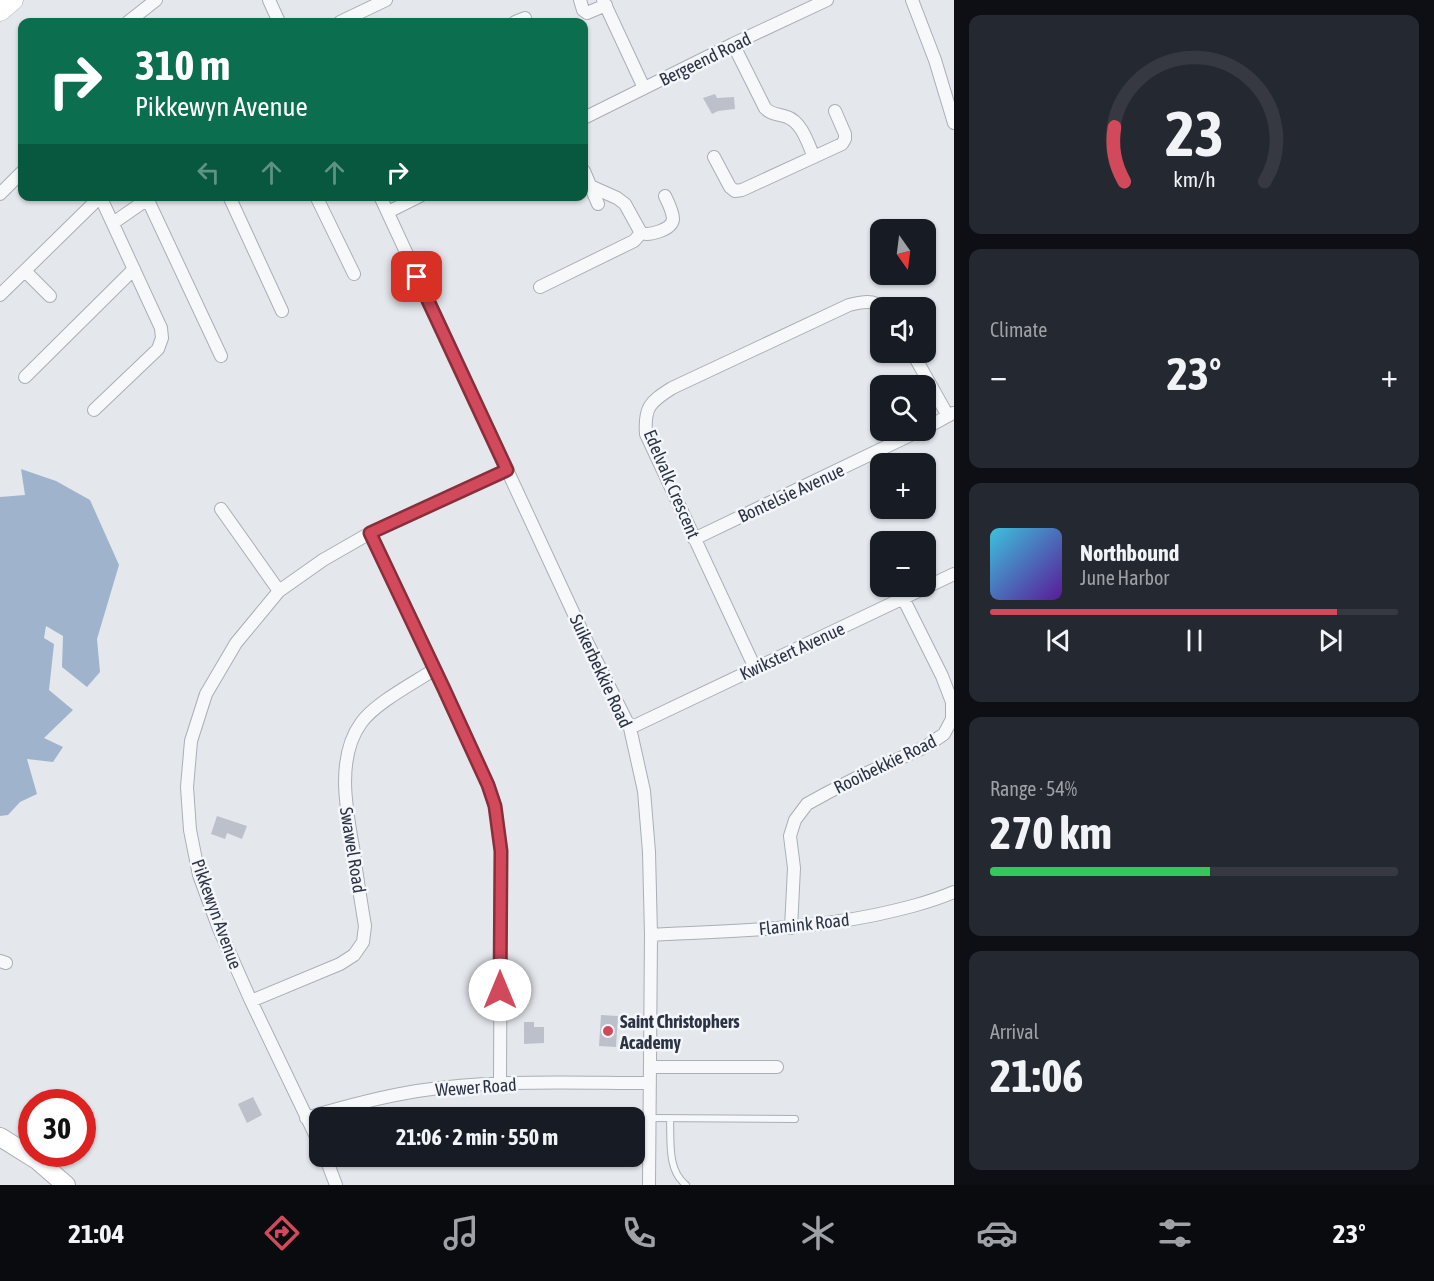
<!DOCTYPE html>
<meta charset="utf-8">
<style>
:root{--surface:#171b24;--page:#242831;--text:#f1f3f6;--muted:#9ea1a6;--line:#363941;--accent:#d1495b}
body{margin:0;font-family:"Asap Condensed",sans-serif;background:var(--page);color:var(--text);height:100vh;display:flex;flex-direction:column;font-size:22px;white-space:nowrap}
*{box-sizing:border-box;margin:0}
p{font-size:20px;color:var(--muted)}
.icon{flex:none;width:33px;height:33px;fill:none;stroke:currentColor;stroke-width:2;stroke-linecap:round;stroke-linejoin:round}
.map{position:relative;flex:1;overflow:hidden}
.side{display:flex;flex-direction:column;gap:15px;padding:15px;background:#0d0f14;width:480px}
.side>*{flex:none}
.hud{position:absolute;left:18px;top:18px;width:570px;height:183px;border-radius:12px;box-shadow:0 2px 4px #0004;background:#0b6e4f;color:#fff;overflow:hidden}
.needle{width:39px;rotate:166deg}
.buttons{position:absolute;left:870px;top:219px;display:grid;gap:12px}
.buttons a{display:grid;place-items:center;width:66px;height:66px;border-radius:12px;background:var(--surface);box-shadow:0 2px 4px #0004;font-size:30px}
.speed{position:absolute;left:18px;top:1089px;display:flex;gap:12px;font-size:30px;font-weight:700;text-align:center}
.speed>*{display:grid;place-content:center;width:78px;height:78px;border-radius:50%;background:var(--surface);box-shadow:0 2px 4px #0004;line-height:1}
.speed .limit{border:9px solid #d22;background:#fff;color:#111}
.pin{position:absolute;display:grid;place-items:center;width:51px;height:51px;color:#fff;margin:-26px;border-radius:12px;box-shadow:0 3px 9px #0006}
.me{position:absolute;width:66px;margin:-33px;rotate:0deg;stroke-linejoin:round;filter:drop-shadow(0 0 4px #0008)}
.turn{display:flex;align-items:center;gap:21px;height:126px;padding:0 18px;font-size:27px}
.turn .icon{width:78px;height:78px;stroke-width:2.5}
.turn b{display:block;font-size:42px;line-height:51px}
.lanes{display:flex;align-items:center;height:57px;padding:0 18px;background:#0003;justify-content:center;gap:30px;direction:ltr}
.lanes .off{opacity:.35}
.big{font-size:45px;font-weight:700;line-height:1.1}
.side .tile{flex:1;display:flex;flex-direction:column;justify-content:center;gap:9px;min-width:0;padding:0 21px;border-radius:12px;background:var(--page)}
.side .dial{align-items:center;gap:0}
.dial svg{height:156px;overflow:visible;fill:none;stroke:var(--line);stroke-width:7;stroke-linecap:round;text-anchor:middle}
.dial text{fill:var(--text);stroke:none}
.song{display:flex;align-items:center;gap:18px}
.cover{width:72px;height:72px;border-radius:9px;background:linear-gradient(135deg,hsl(190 70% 55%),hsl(270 70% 35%))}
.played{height:6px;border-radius:3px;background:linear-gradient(90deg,var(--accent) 85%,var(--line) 85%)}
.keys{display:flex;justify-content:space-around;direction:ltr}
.heat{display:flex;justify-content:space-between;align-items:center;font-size:33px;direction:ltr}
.charge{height:9px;border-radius:4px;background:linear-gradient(90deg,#34c759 54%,var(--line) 0)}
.trip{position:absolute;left:309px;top:1107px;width:336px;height:60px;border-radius:12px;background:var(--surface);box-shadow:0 2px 4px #0004;font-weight:700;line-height:60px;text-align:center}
.dock{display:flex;height:96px;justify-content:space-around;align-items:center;background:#090b0e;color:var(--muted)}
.dock .icon{width:42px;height:42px}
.dock .active{color:var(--accent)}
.dock b{font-size:27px;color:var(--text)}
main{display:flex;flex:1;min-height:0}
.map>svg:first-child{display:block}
.water{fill:#9fb4cc}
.building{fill:#bbc0ca}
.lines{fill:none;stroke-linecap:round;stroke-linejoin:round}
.lane-casing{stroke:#a9aeb7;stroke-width:8}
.street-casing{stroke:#a9aeb7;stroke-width:14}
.secondary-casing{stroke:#a9aeb7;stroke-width:20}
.primary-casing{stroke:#a3abb8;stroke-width:21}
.lane{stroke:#f7f8fa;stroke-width:6}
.street{stroke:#f7f8fa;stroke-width:12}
.secondary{stroke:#fff;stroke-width:18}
.primary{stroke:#fff;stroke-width:20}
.route-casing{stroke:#882f3b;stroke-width:15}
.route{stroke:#d1495b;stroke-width:10}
.poi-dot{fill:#d1495b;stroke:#f4f6f9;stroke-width:2}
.labels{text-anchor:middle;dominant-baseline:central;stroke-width:5;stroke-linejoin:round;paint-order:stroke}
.street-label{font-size:18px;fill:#2b3445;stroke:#f4f6f9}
.poi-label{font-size:18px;font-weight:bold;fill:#2b3445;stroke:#f4f6f9;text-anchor:start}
</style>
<main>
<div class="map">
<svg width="954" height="1185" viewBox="0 0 954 1185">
<rect width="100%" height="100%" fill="#e4e7ec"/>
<path class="water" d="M21,469L56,481L90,500L119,565L97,639L100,672L87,687L62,667L63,636L46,626L44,638L54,644L49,690L73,710L44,738L63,747L53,762L27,759L37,794L20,802L8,815L0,816V497L25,495Z"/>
<path class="building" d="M715,94L717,98L734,97L735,109L718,111L712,114L703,98Z
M217,816L247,826L242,839L227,833L225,839L211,834Z
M601,1015L618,1016L616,1047L599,1046Z
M524,1022H534V1027H544V1043L524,1044Z
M253,1097L262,1115L247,1123L238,1104Z"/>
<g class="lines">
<g class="lane-casing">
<path id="lane" d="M650,1118L795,1119
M670,1118C671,1141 667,1170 686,1185"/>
</g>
<g class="street-casing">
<path id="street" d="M269,0L279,22
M580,0L583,10L587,13L606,5
M603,0L644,88
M912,0L935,60L954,123
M128,22L156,0
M340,22L386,0
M515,22L525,18
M733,44L765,108C771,115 779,114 787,117C802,122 808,144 814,157
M584,118L733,44L827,0
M714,157L730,187L735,191L742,190L842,144L845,139V134L835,111
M584,171L598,204
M590,186L617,198L625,204L641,233C649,236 672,230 673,219C673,212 668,202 665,196
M0,194L22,172
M146,196L221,356
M229,196L282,311
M316,196L354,274
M380,196L586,640L630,728L644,791L649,852L651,935L649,1185
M388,212L420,196
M113,223L152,196
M25,271L50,296
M540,287L634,241L641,233
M0,295L100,197
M912,352L948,416
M25,377L134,269
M94,410L158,349L162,338L161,328L100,196
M926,428L953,413
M221,509L279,591
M370,533L435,669L488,785L495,806L501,851L500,1083
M694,539L921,430
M755,668L646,434C644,407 650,402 672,388L849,305C862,302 872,299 883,308
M630,728L954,574
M791,928L794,868L790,836L795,820L807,804L827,793L858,777L925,747L944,734L952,719V702L942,676L903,598
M651,935C726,931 801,930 875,915C902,909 928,903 954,892
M0,961L6,963
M251,1001L340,964L354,955L363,942L365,926C361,902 357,878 354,853C347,813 335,759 361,723C375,703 414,683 435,669
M650,1067H777
M306,1118C343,1107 379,1097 417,1091C494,1079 573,1083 650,1083
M320,1145L251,1001L219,929L199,875L190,830L187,787L191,741L206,694L236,643L279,591L323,560L370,533L507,470
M325,1156L336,1185"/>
</g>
<g class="secondary-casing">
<path id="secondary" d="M0,1137L37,1160L66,1185"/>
</g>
<g class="primary-casing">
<path id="primary" d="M0,11L13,0"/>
</g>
<use href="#lane" class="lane"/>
<use href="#street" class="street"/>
<use href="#secondary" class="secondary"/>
<use href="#primary" class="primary"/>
</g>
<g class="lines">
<g class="route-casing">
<path id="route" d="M417,277L507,470L370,533L444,689L488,785L495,806L501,851L500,990"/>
</g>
<use href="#route" class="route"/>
</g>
<circle class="poi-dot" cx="608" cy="1031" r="6"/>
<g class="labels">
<g class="street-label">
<text transform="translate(705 59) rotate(-26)">Bergeend Road</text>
<text transform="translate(672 484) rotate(67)">Edelvalk Crescent</text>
<text transform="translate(791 493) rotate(-25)">Bontelsie Avenue</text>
<text transform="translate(792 651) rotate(-25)">Kwikstert Avenue</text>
<text transform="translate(601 671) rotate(65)">Suikerbekkie Road</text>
<text transform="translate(885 764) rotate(-26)">Rooibekkie Road</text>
<text transform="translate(353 850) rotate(81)">Swawel Road</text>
<text transform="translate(217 914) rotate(70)">Pikkewyn Avenue</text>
<text transform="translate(804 924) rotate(-6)">Flamink Road</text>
<text transform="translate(476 1087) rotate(-4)">Wewer Road</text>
</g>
<g class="poi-label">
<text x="620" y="1021">Saint Christophers<tspan x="620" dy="21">Academy</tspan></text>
</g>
</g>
</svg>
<div class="buttons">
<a><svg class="needle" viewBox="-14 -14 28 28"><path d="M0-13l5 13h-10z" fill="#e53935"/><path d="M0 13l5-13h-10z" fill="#9ea1a6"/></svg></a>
<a><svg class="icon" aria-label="sound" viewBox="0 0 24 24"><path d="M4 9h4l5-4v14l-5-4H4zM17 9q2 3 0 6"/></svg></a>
<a><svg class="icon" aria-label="search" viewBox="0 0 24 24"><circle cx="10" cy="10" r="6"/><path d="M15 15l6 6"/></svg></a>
<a>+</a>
<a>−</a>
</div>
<div class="speed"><div class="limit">30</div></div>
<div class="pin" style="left:417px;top:277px;background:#d93025"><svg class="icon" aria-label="arrive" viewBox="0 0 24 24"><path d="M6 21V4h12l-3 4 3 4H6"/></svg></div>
<svg class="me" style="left:500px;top:990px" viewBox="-20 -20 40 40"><circle r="19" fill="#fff"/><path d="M0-13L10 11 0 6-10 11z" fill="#d1495b"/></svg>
<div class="trip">21:06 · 2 min · 550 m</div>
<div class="hud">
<div class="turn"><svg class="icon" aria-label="right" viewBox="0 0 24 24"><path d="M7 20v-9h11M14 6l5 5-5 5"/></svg><div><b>310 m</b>Pikkewyn Avenue</div></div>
<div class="lanes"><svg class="icon off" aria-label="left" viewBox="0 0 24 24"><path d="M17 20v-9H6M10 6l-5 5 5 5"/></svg><svg class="icon off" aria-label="ahead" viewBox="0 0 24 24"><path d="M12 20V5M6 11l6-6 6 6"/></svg><svg class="icon off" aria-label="ahead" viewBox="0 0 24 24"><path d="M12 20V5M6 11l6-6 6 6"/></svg><svg class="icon" aria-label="right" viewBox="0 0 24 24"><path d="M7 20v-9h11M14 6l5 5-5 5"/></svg></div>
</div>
</div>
<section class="side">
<div class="tile dial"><svg viewBox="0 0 100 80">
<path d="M14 69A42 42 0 1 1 86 69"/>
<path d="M14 69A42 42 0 0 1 9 41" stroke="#d1495b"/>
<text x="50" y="56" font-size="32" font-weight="700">23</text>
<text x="50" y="72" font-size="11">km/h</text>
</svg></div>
<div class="tile"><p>Climate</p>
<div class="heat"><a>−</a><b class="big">23°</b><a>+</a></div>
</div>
<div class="tile">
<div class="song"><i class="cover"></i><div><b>Northbound</b><p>June Harbor</p></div></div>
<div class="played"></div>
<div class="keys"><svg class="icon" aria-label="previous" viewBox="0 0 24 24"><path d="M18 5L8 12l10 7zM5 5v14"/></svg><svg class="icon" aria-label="pause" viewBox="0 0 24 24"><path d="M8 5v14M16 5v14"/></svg><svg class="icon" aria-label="next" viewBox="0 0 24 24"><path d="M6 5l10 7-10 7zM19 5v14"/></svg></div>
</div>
<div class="tile"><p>Range · 54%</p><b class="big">270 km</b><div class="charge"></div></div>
<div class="tile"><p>Arrival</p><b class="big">21:06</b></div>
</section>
</main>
<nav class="dock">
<b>21:04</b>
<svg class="icon active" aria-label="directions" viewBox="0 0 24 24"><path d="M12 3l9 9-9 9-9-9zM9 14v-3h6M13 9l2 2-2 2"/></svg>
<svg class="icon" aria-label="music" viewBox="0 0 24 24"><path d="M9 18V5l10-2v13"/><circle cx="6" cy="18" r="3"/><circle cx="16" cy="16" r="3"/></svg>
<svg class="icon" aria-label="phone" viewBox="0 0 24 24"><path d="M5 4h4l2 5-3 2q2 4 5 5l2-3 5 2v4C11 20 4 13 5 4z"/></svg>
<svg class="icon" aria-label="climate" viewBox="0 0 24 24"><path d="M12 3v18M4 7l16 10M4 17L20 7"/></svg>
<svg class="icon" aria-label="car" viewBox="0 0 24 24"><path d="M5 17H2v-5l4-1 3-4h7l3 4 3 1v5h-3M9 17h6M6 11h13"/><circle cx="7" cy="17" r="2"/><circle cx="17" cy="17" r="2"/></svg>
<svg class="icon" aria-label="filters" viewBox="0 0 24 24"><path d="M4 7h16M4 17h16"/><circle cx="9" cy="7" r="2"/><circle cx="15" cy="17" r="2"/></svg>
<b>23°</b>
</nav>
